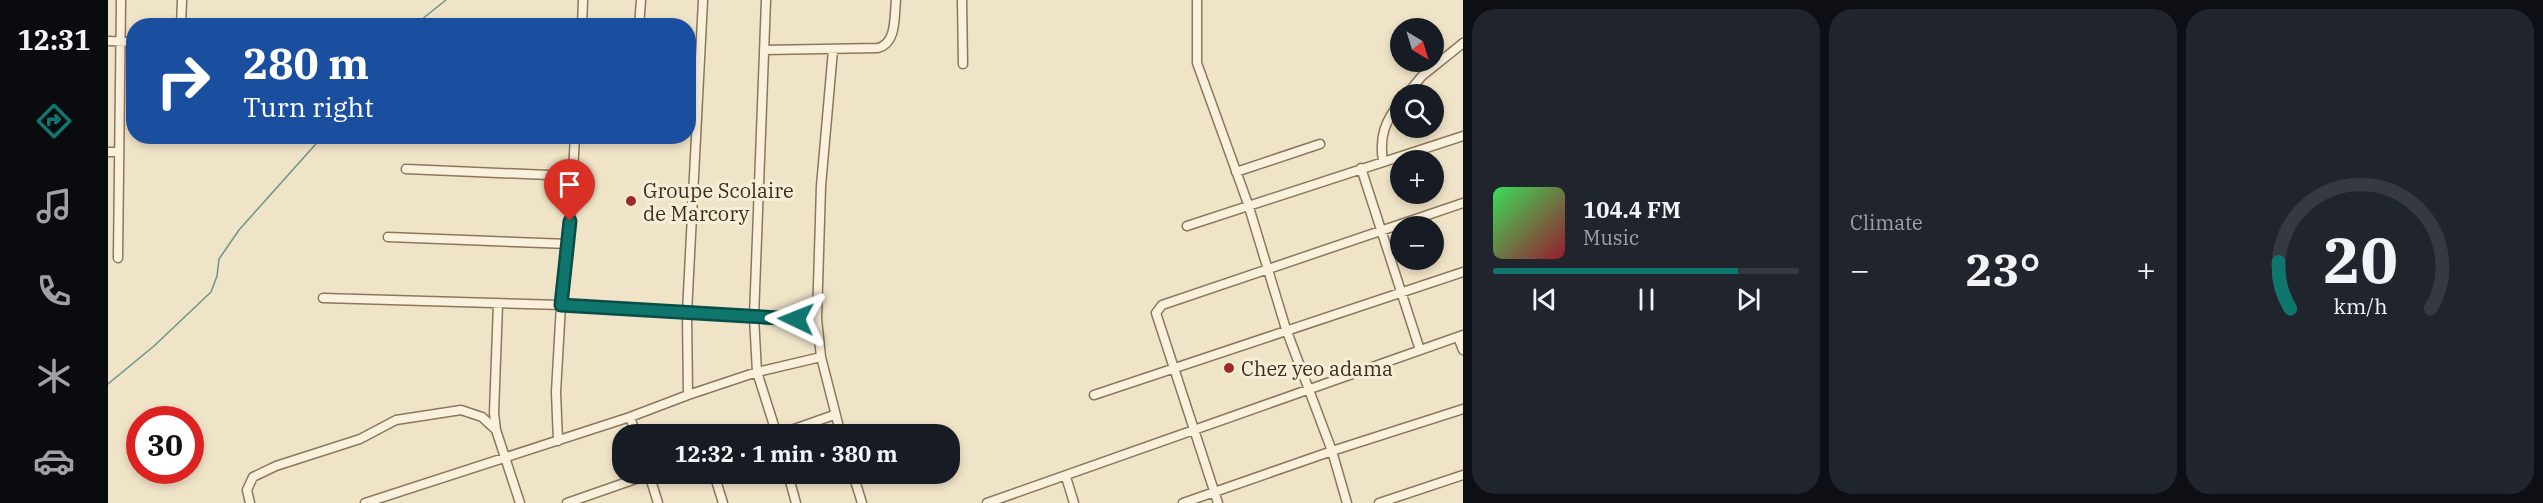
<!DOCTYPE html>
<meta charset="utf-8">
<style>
:root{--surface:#171b24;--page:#20242c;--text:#f1f3f6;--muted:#9ea1a6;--line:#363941;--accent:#0f766e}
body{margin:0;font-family:"IBM Plex Serif",serif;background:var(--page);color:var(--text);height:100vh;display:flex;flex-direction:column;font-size:22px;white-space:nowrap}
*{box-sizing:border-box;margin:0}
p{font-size:20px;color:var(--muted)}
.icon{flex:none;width:33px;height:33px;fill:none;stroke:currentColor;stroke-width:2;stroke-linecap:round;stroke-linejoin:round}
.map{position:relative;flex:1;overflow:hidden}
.panel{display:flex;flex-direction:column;gap:9px;padding:9px;background:#0d0f14;width:1080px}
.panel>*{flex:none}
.banner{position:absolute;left:18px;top:18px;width:570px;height:126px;border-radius:24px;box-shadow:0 3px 9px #0003;background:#1a4fa0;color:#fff;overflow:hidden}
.needle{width:39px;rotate:142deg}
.fabs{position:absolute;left:1282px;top:18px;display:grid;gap:12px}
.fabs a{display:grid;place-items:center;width:54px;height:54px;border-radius:50%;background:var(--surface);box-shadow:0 3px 9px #0003;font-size:30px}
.speed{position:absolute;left:18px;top:406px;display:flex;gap:12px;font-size:30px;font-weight:700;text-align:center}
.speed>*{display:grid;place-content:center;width:78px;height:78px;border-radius:50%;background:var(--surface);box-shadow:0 3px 9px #0003;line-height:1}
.speed .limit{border:9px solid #d22;background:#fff;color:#111}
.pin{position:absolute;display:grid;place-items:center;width:51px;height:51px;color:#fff;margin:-62px -26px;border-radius:50% 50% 50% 0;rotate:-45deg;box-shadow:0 0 6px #0007}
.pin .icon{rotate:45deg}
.me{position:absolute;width:66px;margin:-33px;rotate:272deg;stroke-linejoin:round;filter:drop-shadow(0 0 4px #0008)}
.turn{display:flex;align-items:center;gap:21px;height:126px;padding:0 18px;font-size:27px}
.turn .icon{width:78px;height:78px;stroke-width:2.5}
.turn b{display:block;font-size:42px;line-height:51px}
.big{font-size:45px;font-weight:800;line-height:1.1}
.panel .widget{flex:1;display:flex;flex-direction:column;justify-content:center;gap:9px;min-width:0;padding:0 21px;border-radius:24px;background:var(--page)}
.panel .dial{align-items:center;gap:0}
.dial svg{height:156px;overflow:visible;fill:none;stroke:var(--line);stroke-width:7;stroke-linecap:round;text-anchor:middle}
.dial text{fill:var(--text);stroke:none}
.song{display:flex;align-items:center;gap:18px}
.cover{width:72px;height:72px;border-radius:9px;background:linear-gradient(135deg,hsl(130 70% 55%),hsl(350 70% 35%))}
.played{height:6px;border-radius:3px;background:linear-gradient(90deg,var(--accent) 80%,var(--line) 80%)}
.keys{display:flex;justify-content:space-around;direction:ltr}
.heat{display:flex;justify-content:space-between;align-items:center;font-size:33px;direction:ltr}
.panel .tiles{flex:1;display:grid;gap:9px;grid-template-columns:repeat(3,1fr)}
.trip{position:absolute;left:504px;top:424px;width:348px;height:60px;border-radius:24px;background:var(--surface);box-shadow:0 3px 9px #0003;font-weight:800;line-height:60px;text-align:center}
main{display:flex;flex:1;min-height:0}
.menu{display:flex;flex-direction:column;width:108px;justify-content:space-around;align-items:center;background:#090b0e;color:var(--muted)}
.menu .icon{width:42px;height:42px}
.menu .on{color:var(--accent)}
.menu b{font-size:27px;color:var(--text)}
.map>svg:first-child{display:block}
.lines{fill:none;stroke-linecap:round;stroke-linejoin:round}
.stream{stroke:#6f938a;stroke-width:1.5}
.minor-casing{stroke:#8d765c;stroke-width:11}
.minor{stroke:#faf1dc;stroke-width:8}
.route-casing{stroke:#0a4d48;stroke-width:15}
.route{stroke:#0f766e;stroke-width:10}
.poi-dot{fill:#9e2a2b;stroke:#f7eed8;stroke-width:2}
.labels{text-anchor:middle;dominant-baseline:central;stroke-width:6;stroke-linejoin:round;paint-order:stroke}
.poi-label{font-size:20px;fill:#3d2e20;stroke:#f7eed8;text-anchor:start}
</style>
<main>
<nav class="menu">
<b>12:31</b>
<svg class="icon on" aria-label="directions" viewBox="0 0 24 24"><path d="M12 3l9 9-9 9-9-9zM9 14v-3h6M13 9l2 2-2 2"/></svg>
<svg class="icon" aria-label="music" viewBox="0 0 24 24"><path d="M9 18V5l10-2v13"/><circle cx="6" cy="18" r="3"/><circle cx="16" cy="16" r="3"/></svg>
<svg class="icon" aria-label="phone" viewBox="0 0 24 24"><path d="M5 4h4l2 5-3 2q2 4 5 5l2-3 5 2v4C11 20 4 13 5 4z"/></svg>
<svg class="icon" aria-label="climate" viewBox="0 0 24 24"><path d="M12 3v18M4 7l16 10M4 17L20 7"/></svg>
<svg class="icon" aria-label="car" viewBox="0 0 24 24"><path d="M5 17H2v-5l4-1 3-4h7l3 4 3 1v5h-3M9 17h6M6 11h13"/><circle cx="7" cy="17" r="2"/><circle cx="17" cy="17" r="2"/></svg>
</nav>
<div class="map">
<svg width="1355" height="503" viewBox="0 0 1355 503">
<rect width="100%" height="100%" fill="#f0e4c8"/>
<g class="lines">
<path class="stream" d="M313,26V20L338,0
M0,384L46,346L103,292L109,276L111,259L131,230L215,136"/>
<g class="minor-casing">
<path id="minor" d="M658,0L646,317L649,372L669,435
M854,0L855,64
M1089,0V63L1140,204L1178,329L1224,451L1239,503
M73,26L74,0
M474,26L475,0
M531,26L533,0
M0,41L26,42
M656,50L770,48C789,43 786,17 788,0
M725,50L713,186L709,319L713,357L733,435
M1299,94L1314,76L1355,43
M0,152H10
M1275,161C1271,136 1277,121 1293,101
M1253,168L1312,350
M298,169L464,176
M1128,172L1212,144
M1079,226L1355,136
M280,237L461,244
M10,258L13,0
M215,298L453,305L709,319
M390,304L386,413L388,430L412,503
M1350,337L1355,350
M580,395L579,313L595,0
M986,395L1355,272
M522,417L528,435
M669,435L726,415
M450,441L448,392L453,305L461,244L467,136
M541,474L550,503
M606,474L615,503
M680,474L688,503
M745,474L754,503
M958,477L966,503
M142,503L139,490L145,477L168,466L252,439L288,420L353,410L374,417L388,430
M257,503L522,417L580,395L649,372L713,357
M459,503L542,474
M879,503L1355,335
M1075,503L1224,451L1355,409
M1110,503L1048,313L1054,305L1355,203
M1271,503L1355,475"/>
</g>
<use href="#minor" class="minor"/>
</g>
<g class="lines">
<g class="route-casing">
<path id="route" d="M462,221L453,305L688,319"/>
</g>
<use href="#route" class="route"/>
</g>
<g class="poi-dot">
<circle cx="523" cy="201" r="6"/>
<circle cx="1121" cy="368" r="6"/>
</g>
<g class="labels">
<g class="poi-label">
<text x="535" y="190">Groupe Scolaire<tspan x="535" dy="23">de Marcory</tspan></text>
<text x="1133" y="368">Chez yeo adama</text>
</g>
</g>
</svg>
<div class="fabs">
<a><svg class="needle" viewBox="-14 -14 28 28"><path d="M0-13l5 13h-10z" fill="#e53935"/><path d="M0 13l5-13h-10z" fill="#9ea1a6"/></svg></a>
<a><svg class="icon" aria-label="search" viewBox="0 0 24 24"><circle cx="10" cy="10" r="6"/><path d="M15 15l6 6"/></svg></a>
<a>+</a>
<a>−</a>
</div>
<div class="speed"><div class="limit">30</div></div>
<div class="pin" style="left:462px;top:221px;background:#d93025"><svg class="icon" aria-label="arrive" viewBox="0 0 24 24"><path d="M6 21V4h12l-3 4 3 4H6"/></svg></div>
<svg class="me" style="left:688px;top:319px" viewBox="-20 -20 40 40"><path d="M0-17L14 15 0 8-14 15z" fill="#0f766e" stroke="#fff" stroke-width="4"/></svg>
<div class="trip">12:32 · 1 min · 380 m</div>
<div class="banner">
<div class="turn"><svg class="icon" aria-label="right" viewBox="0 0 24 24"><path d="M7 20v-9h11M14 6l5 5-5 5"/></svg><div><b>280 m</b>Turn right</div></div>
</div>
</div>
<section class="panel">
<div class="tiles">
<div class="widget">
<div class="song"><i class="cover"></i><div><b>104.4 FM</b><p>Music</p></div></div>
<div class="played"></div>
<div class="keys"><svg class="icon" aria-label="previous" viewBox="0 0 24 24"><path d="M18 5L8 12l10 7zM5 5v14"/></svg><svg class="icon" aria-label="pause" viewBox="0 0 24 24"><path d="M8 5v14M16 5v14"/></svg><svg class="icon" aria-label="next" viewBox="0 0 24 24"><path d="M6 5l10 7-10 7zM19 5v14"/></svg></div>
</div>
<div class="widget"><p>Climate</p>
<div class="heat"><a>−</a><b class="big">23°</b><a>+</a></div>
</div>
<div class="widget dial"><svg viewBox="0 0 100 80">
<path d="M14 69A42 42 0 1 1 86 69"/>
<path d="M14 69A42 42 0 0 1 8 45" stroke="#0f766e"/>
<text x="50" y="56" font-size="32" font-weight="700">20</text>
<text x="50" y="72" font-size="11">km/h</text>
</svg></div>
</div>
</section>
</main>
